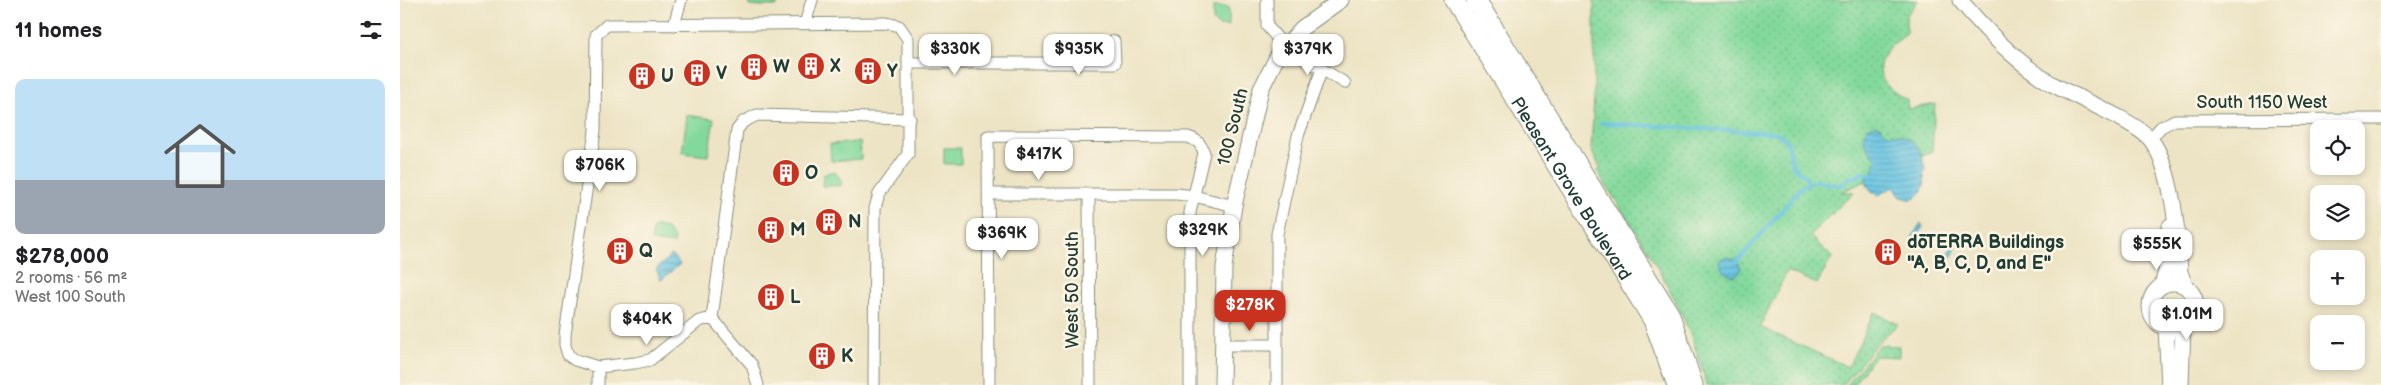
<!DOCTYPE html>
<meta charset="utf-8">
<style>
body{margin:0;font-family:"Balsamiq Sans",sans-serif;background:#f2f2f2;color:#202124;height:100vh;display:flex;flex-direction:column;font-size:19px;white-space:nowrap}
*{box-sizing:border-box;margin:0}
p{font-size:16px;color:#757577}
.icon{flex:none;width:28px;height:28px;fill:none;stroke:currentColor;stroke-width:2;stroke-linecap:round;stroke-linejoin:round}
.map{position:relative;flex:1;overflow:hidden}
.side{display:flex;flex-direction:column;background:#fff;width:400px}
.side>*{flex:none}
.fabs{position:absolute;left:1910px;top:120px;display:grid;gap:10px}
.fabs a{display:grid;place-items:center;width:55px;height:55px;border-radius:10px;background:#fff;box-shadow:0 2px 8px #0003;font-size:25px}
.price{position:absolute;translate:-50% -42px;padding:0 11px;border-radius:10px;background:#fff;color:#222;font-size:16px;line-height:32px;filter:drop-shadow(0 1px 2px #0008)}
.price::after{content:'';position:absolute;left:50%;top:30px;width:15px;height:11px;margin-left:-8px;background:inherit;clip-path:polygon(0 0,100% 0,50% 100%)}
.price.selected{background:#c8321e;color:#fff}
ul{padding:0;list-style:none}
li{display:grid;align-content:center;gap:10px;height:265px;padding:0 15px}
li+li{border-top:1px solid #e0e0e0}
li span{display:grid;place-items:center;height:155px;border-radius:10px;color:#555}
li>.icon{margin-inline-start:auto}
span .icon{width:90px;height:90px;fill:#fffc;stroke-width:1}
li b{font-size:21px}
h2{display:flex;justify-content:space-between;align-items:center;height:60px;padding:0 15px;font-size:21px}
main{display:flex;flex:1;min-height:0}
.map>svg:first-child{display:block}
.grass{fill:url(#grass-dots);stroke:#518b68}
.park{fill:#83d99c;stroke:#518b68}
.water{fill:url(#water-rules);stroke:#42808c}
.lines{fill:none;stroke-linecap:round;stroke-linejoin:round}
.stream{stroke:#65c3e3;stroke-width:4}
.minor-casing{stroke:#86907c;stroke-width:13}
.tertiary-casing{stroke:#86907c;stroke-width:17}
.primary-casing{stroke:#86907c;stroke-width:21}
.minor{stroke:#fff;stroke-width:11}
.tertiary{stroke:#fff;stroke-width:15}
.primary{stroke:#fff;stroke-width:19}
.labels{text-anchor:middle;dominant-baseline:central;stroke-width:5;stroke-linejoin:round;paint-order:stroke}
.poi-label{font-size:18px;font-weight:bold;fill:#1f3d34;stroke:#fcf5e5;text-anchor:start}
.street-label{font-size:18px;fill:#1f3d34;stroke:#fcf5e5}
</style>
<main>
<section class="side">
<h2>11 homes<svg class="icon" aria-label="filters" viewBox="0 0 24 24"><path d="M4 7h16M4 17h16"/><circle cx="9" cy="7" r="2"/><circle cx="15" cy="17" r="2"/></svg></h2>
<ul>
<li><span style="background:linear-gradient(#bfe0f5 65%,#9aa5b1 0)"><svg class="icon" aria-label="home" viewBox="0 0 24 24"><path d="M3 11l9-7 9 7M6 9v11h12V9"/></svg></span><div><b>$278,000</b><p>2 rooms · 56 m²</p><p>West 100 South</p></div></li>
</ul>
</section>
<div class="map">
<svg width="1981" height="385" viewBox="0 0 1981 385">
<defs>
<pattern id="grass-dots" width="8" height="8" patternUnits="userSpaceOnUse" patternTransform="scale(1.25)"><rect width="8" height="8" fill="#83d99c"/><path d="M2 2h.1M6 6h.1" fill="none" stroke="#71bb87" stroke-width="1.8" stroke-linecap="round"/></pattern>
<pattern id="water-rules" width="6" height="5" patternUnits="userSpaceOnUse" patternTransform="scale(1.25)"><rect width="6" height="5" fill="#65c3e3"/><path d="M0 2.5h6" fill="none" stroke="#53a0b9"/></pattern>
</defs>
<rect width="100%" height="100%" fill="#fcf5e5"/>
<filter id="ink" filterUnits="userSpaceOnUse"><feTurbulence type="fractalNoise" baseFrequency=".02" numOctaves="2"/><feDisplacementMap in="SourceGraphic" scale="10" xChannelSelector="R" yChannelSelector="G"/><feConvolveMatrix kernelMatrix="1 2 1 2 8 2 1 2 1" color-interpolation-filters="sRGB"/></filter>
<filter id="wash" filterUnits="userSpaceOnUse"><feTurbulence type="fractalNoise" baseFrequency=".0096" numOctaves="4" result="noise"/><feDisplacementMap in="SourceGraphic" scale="20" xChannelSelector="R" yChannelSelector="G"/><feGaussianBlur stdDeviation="1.12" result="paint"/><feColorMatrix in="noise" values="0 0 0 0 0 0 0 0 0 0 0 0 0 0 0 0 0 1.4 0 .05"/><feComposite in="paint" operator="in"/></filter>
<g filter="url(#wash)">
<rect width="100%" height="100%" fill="#ede4c5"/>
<!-- grass -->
<path class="grass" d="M1194,0H1518L1506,16V35C1471,57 1471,81 1507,100L1508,109L1535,104L1532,152L1441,192H1454L1410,236L1432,257L1417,284L1387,271L1360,327L1448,367L1474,312L1498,324L1476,344L1443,385H1306C1289,306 1239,238 1197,171L1201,169L1191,150L1194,97Z
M1479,345L1499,346V357L1475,356L1453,385H1447Z"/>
<!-- park -->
<path class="park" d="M350,0H377V6H350Z
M813,7H829V26H818L813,21Z
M287,115L314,119L308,156L282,153Z
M460,142L461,159L431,161L430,144Z
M544,148H561V164H544Z
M429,172H435L441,180V186H422L423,175Z
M257,226L266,228L274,238V244L251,241L253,228Z"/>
<!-- water -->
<path class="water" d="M1475,125L1480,126L1487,134C1513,134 1522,146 1525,171L1523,173C1527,184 1523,194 1512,200L1501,197L1493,187L1479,195C1470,191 1466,187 1466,177L1474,170L1477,159C1467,148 1460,142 1468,128Z
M1521,223L1523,227L1517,235V246L1513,244V235Z
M1552,239H1555C1557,248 1554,256 1547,262L1546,258L1551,247Z
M272,255L280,264L261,280L256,269Z
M1327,257L1337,260L1341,269L1339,273L1334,276C1326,274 1322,272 1319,262L1322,258Z"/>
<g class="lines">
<!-- stream -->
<path class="stream" d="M1201,123L1377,133C1392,141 1389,152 1393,167L1405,176L1408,183
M1336,263L1402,187L1417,180L1429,184L1442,185L1450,177H1457L1463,172L1472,176"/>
</g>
</g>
<g filter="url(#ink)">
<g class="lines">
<!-- minor casing -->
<g class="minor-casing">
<path id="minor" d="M867,0V26L885,47L945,83
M405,24L412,0
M274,25L281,0
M509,63H715L714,41
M1750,139L1761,127L1775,120L1981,119
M589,194H777L794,196L834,206
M689,194L690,385
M312,318L299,321L250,360L235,363L198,367L175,360L168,355L165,345V335L195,131L196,35L207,25L487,23L499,26L508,39V154L479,194L475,208L474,385
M823,345H877
M198,367V385
M358,385L352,365L312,318L337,130L343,122L357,115L510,119
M589,385L588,136L788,137C797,140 801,143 804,153L790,212V385
M877,385V234L898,136L922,69"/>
</g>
<!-- tertiary casing -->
<g class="tertiary-casing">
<path id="tertiary" d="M1560,0C1586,31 1617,63 1652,84C1674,96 1738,123 1751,140C1773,169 1778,236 1780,272L1785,286
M1750 306a23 23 0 1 1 46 0a23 23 0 1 1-46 0Z
M1762,285L1766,271L1770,226
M1766,328L1769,385
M822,385L824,267L834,206L861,89L879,53L885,47L902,28L941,0
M1781,385L1783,327"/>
</g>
<!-- primary casing -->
<g class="primary-casing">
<g id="primary">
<path id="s1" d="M1054,0L1253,320L1277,385"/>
<path d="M1076,0L1270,315L1293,385"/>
</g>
</g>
<!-- minor -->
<use href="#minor" class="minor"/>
<!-- tertiary -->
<use href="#tertiary" class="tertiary"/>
<!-- primary -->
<use href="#primary" class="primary"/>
</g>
</g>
<!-- icons -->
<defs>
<g id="building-disc" transform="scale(1.4375)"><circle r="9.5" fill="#c8321e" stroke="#fcf5e5"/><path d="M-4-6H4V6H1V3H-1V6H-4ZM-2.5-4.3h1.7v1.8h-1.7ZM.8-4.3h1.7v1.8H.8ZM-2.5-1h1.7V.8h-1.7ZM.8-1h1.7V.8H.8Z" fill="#fff"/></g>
</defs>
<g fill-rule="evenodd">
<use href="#building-disc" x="411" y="66"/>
<use href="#building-disc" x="354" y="67"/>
<use href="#building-disc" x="468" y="71"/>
<use href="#building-disc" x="297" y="73"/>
<use href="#building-disc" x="242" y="76"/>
<use href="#building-disc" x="386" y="173"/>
<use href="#building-disc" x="429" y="222"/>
<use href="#building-disc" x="371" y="230"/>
<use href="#building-disc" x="220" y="251"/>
<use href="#building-disc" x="1488" y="252"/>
<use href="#building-disc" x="371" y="297"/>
<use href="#building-disc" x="422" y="356"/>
</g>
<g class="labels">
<!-- poi labels -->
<g class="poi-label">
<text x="430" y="66">X</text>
<text x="373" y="67">W</text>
<text x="487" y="71">Y</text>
<text x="316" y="73">V</text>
<text x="261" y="76">U</text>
<text x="405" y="173">O</text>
<text x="448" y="222">N</text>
<text x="390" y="230">M</text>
<text x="1507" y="242">dōTERRA Buildings<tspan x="1507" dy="21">"A, B, C, D, and E"</tspan></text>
<text x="239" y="251">Q</text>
<text x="390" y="297">L</text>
<text x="441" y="356">K</text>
</g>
<!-- street labels -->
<g class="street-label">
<text x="1862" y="102">South 1150 West</text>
<text transform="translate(833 127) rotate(-76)">100 South</text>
<text stroke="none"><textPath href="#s1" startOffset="222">Pleasant Grove Boulevard</textPath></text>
<text transform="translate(672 290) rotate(-90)">West 50 South</text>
</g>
</g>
</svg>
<div class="fabs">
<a><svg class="icon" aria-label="locate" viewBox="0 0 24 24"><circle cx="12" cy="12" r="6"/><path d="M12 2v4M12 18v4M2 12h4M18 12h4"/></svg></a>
<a><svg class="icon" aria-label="layers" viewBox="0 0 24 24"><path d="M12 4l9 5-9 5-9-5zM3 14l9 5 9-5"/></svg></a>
<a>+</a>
<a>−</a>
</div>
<b class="price" style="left:555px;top:76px">$330K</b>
<b class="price" style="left:679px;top:76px">$935K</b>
<b class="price" style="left:908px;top:76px">$379K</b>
<b class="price" style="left:639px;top:181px">$417K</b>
<b class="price" style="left:200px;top:192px">$706K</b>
<b class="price" style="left:803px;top:257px">$329K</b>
<b class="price" style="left:602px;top:260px">$369K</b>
<b class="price" style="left:1757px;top:271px">$555K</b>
<b class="price selected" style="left:850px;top:332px">$278K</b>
<b class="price" style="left:1787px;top:341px">$1.01M</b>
<b class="price" style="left:247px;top:346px">$404K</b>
</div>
</main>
